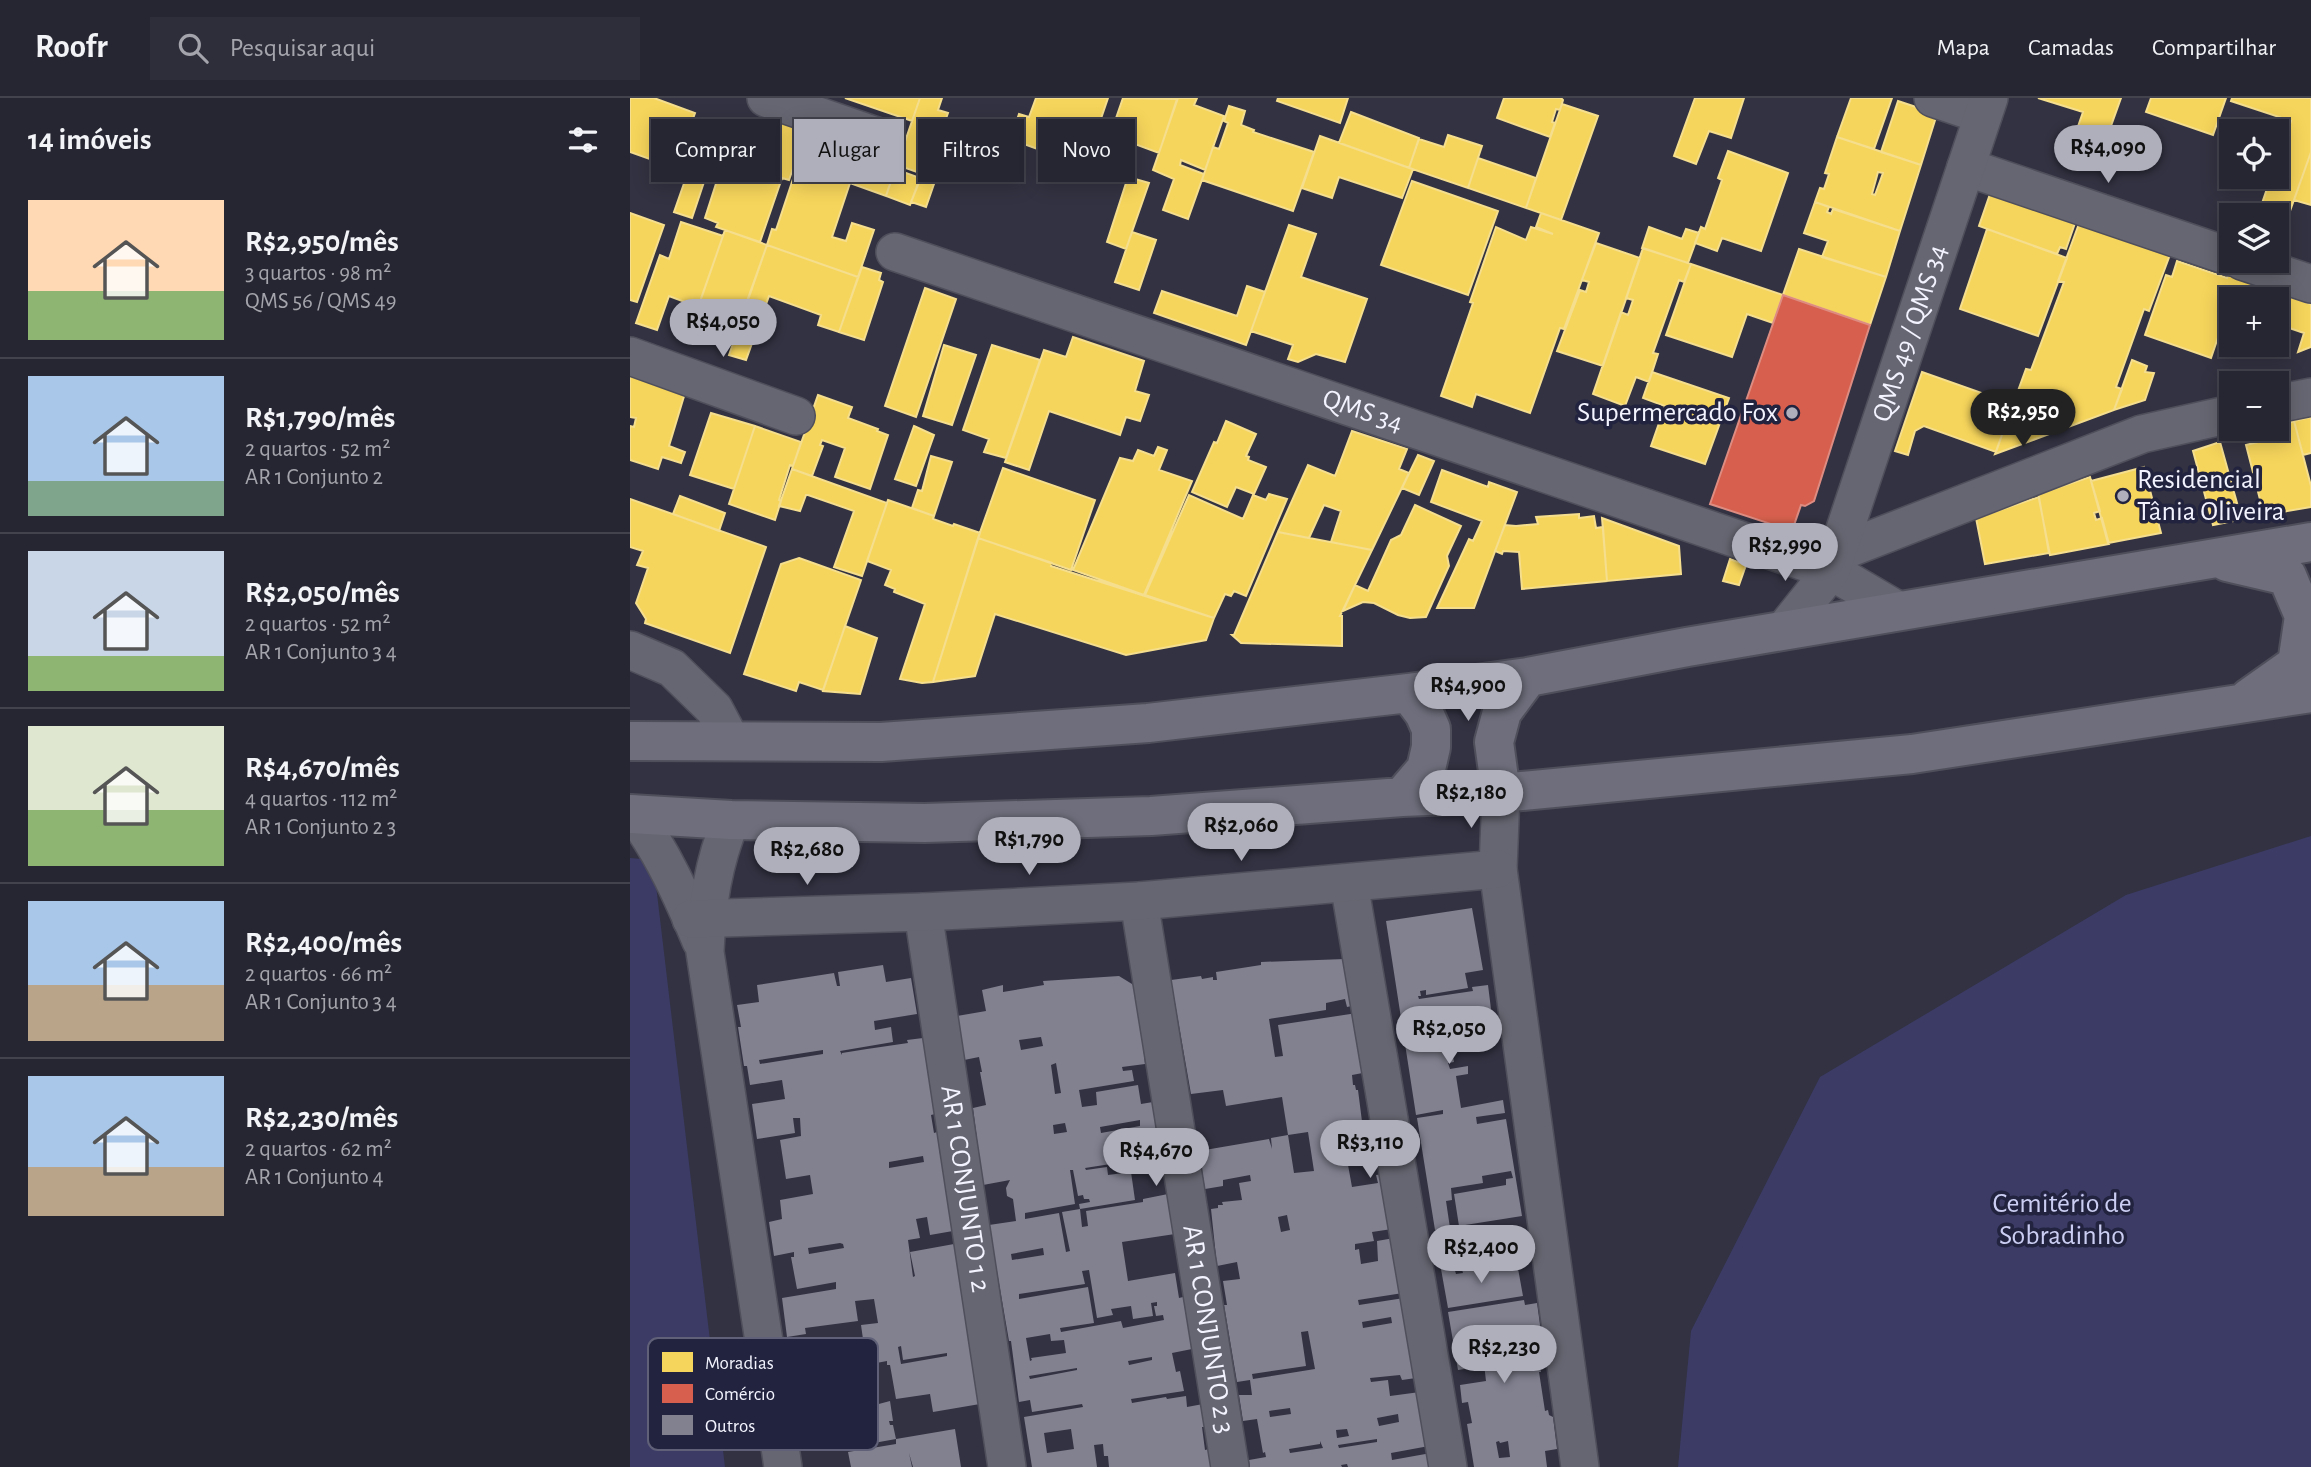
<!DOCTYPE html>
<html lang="pt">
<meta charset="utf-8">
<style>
body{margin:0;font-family:"Alegreya Sans",sans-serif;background:#2e2e3a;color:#f1f3f6;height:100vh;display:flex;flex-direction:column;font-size:26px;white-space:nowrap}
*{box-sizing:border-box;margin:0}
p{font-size:23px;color:#a4a5ac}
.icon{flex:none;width:38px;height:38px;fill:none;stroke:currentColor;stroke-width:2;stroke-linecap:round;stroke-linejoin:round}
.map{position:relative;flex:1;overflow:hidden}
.details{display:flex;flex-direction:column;background:#262632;width:630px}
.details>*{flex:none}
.top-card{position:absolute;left:21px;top:21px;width:665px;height:63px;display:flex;gap:14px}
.controls{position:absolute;left:1589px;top:21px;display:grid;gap:14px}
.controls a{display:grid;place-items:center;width:70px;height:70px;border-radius:0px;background:#262632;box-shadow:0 4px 18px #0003,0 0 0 2px #42434d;font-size:35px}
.price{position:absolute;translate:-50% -60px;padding:0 16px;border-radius:24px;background:#afafbc;color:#111;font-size:23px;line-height:46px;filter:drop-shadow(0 2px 4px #0008)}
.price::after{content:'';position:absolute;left:50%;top:42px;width:21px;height:16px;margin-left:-10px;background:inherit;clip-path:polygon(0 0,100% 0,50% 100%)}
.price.active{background:#222;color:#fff}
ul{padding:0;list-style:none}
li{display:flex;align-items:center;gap:21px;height:175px;padding:0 28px}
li+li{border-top:2px solid #42434d}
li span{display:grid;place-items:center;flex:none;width:196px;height:140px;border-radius:0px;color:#555}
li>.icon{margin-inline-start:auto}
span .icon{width:84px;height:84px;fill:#fffc;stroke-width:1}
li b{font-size:30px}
h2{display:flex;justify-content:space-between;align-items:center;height:84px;padding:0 28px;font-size:30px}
.pill{padding:0 24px;border-radius:0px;background:#262632;box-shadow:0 4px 18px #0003,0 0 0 2px #42434d;font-size:24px;line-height:63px}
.pill.active{background:#afafbc;color:#111}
header{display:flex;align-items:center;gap:42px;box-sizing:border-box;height:98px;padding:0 35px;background:#262632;border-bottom:2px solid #42434d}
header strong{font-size:33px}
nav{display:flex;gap:38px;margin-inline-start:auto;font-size:24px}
.search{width:490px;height:63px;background:#2e2e3a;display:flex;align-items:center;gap:18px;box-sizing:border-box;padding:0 24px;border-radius:0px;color:#a4a5ac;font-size:26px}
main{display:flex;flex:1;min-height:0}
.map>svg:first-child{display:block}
.green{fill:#3b3b66}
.homes{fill:#f6d55c;stroke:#f5de8d;stroke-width:2;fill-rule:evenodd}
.shops{fill:#d6604d;stroke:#de8c82;stroke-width:2}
.building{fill:#818190;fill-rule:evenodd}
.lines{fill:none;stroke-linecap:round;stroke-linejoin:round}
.minor-casing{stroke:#4f4f5c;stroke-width:40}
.major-casing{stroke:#4f4f5c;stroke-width:42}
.minor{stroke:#666672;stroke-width:37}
.major{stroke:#6e6e7c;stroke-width:38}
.poi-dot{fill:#afafbc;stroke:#22233e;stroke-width:2.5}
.labels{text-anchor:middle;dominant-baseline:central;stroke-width:7;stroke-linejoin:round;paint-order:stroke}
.street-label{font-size:28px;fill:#f2f3fe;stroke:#22233e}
.poi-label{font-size:28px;fill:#f2f3fe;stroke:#22233e;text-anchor:end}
.park-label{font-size:28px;fill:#cbcef2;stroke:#22233e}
.key{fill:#22233e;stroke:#606178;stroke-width:2}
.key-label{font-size:19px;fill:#f2f3fe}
</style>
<header>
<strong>Roofr</strong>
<div class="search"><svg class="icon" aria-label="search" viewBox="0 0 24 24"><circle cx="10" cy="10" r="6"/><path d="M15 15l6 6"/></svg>Pesquisar aqui</div>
<nav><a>Mapa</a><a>Camadas</a><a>Compartilhar</a></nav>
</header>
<main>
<section class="details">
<h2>14 imóveis<svg class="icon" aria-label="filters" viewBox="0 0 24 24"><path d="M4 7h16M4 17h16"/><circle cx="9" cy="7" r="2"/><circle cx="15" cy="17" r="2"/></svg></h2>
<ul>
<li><span style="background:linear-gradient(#ffd9b3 65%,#8fb573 0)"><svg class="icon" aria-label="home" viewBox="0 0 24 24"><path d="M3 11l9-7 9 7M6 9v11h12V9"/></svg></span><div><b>R$2,950/mês</b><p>3 quartos · 98 m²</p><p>QMS 56 / QMS 49</p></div></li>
<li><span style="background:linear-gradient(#a9c7e8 75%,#7fa58c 0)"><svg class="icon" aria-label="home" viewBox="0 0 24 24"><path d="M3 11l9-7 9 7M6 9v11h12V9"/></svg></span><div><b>R$1,790/mês</b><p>2 quartos · 52 m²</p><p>AR 1 Conjunto 2</p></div></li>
<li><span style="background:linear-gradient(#c9d6e8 75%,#8fb573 0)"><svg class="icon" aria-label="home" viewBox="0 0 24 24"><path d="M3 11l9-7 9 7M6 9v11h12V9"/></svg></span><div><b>R$2,050/mês</b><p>2 quartos · 52 m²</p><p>AR 1 Conjunto 3 4</p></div></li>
<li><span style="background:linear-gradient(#dfe7d0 60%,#8fb573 0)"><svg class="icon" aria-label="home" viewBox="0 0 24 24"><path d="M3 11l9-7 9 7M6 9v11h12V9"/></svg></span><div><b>R$4,670/mês</b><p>4 quartos · 112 m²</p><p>AR 1 Conjunto 2 3</p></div></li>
<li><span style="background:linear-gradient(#a9c7e8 60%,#b9a48a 0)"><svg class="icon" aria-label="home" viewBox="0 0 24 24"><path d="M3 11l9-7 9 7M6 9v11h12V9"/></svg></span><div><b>R$2,400/mês</b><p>2 quartos · 66 m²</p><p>AR 1 Conjunto 3 4</p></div></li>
<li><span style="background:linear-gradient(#a9c7e8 65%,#b9a48a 0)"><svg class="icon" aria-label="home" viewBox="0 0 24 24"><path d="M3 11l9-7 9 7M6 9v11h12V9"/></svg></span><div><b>R$2,230/mês</b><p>2 quartos · 62 m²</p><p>AR 1 Conjunto 4</p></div></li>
</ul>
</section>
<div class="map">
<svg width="1681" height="1369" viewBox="0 0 1681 1369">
<rect width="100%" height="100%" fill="#323242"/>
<!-- green -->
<path class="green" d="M1681,738V1369H1048L1061,1233L1190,979L1496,797Z
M0,760L23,762L95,1369H0Z"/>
<!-- homes -->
<path class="homes" d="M0,0H24L65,15L45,70L0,54Z
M215,0H290L282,23Z
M290,0H312L308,12L318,15L301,64L306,66L301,79L267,67Z
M406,0H478L462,47L431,36L424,57L380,41L389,16L399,19Z
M493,0L547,1L529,55L505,46L495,77L473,70L485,34L505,41L506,37L483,29Z
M548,0H567L564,7L594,18L575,72L551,62L550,67L574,76L558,121L533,112L544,81L523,72Z
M648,0H718L710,25L647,3Z
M874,0H931L933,2L930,12L926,11L922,24L925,25L920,39L867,20Z
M1065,0H1114L1101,40L1079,33L1066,66L1044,58Z
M1221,0H1262L1244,51L1207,39Z
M1408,0H1491L1472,53L1443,43L1453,14Z
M1521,0H1596L1583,37L1516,14Z
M1602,0H1681V54L1650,141L1647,140V117H1628L1641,79H1647V63L1661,23L1601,3Z
M1268,3L1307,16L1291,67L1251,54Z
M932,6L968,18L931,122L896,110Z
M599,8L615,13L611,27L624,32L623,34L684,54L663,113L572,82L583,49L589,51L598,25L594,23Z
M721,14L789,40L779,70L709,45Z
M147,23L176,33L159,82L152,80L130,144L86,129L88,125L75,120L102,36L138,49Z
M72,34L89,39L62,120L44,114Z
M818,37L852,48L838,90L779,70L789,41L814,49Z
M690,38L783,71L772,100L709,79L702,100L672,90Z
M1207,39L1291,67L1270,133L1185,104L1190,90L1194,91L1199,76L1195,75ZM1248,74L1253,75L1245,97L1242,96Z
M226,51L267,66L256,98L220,85L202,139L216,143L222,125L244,132L228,179L137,147L142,131L146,132L170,60L218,76Z
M1098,53L1158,75L1131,153L1092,140L1087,153L1065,145L1071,129L1075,131L1092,82L1088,80Z
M1681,54V107L1664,102Z
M848,60L906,80L896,110L838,90Z
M265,71L290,80L280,107L256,98Z
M498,79L519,85L496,151L477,144Z
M290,82L304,86L296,109L281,104Z
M782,83L868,113L838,197L751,167Z
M1360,96L1445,125L1436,151L1430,149L1427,156L1349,128Z
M1185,104L1199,109L1197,114L1201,116L1203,111L1270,133L1256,179L1192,159L1198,143L1174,135Z
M0,115L34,127L7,204L0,202Z
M911,115L969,135L934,231L930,230L900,315L846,296L842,309L811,298L843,205L840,204L866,129L896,142L901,129L923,136L906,129Z
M1450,123L1541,154L1519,213L1514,211L1486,289L1492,291L1484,312L1365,356L1396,271L1401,272L1434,184L1428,183Z
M51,124L93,138L68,209L39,198L27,232L6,225L30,157L39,161Z
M659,127L686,136L671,179L737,201L715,264L686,256L668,264L658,261L663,247L621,233Z
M1019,129L1052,141L1056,131L1069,135L1058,165L1012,150Z
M1357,131L1437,160L1408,238L1330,211Z
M95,132L137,147L111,220L70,204Z
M502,134L526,142L509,192L485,184Z
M966,145L1010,160L973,268L927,253L950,192L956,194L959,184L952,182Z
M137,147L228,179L209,234L188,227L191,217L139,198L116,262L99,257Z
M1013,150L1061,166L1054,184L1049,182L1023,255L1028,256L1019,284L1006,279L995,308L963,296L991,214L998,217L1003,202L996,200Z
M1169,151L1256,179L1240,227L1153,197Z
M1547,163L1597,180L1598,177L1681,206V249L1668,254L1674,235L1647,226V201H1601V211L1598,210L1581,260L1515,237L1536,177L1542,179Z
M1061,166L1153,197L1143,225L1117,216L1102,259L1036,237Z
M232,169L251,175L249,182L253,184L234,242L209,234Z
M617,188L635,194L616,247L524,215L532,193L607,218Z
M295,190L326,201L286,319L255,308Z
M443,239L514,263L505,293L519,297L510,323L496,319L490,337L419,313L399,372L375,364L414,252L436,259Z
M314,247L346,257L322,327L293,318Z
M362,247L410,262L376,360L354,354L359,341L333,332Z
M1502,262L1517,268L1515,274L1524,275L1515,302L1484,312Z
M1022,274L1099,300L1075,366L1021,348L1035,308L1013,300Z
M1292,274L1383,306L1366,354L1294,328L1285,333L1278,357L1265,353Z
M0,277L55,295L39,348L55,354L51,365L32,359L28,371L0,362V328L4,329L6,320L0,319Z
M188,297L222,309L218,320L248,331L247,333L258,337L240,391L205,379L215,350L192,342L190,347L193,348L182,378L162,371Z
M81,315L125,328L104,391L60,377Z
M1681,319V355L1673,357L1664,323Z
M596,323L626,336L616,358L619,359L618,362L636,369L624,396L606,389L597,409L562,394L584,344L587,345Z
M1664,323L1681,388V409L1634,417L1616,347L1636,342L1633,332L1647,331V329Z
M125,328L171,344L163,368L160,367L149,402L151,403L145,422L99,406Z
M284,328L304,337L286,388L265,381Z
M722,333L777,351L769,371L779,375L742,452L701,444L711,413L694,407L679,440L648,434L678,367L705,378Z
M1590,344L1607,405L1598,407L1601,415L1607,413L1609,422L1583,427L1563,353Z
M528,349L537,352L529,372L562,383L514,497L443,472L490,360L503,363L508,352L524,358Z
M788,357L804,363L789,397L772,390Z
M301,358L322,364L304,418L282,410L288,392L292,393Z
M1514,369L1531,435L1478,445L1461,383Z
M373,370L465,402L441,472L348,440Z
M162,371L257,405L232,478L204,469L224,413L178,397H176L170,413L149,408Z
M812,372L858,389L859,384L887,394L844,510H807L839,441L843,443L852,423L801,404Z
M1460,379L1470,413L1464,415L1466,422L1472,420L1479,446L1420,457L1408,396Z
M639,396L657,401L616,498L604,493L601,498L595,496L584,520L515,497L559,397L613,421L623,397L636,402Z
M50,398L95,415L89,433L43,416Z
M1409,399L1419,455L1355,466L1346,420Z
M0,401L136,449L100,555L15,525L16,521L6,505L18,470L7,467L13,453L0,449Z
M258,402L304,418L303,421L323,428L324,426L350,435L303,584L292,585L270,581L295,506L264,494L265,491L255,487L261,472L237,463Z
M785,407L831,428L817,458L819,468L796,519L780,520L768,517L744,505L733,504L713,513L725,487L738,493L761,442L771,437Z
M949,416V420L964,418L966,430L973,429L977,483L892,491L889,454L873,453L872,456L865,453L875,427L886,428L908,426L906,419Z
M972,420L1049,448L1051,476L977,483Z
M648,434L742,452L710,518H712V548L611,545L602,537H604Z
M348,440L422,465L421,468L584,520L576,542L496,557L365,516L345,578L303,584Z
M169,460L231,482L193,592L169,584L166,593L114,576L151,466Z
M1100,461L1116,467L1109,487L1093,483Z
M215,528L247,540L230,596L193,593Z"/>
<!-- shops -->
<path class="shops" d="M1153,197L1240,227L1184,403L1175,408L1171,407L1162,433L1080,406Z"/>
<!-- building -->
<path class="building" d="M842,810L853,872L835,875L838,890L796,897V892L790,893L791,898H788L789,901L843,893L842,889L858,887L861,911L847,913L850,928L818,932L824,964L818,965L820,971L838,968V976L826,978L831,1010L873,1002L875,1015L846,1019L847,1026L876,1021L892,1118L829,1128L824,1096L876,1087V1081L883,1080L881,1073L852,1078L853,1085L821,1090L822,1102L816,1103L820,1130L805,1132L787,1020L813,1016V1012L786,1017L756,823Z
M715,861L726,907L717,909L715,901L696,905V912L639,921L645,959L653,958L648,927L727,915L738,974L722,977L723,987H725L726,992H728L735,1047L751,1044L754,1061L718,1067L722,1089L748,1085L746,1077L754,1076L762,1131L742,1134L744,1143L725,1146V1152L729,1151L731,1166L748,1163L747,1143L764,1140L773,1195L728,1202L729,1207L774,1200L786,1280L772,1282L770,1277L740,1280L741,1284L758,1282L760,1298L790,1294L799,1348L761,1355L762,1362L801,1355L803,1369H718L717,1366L711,1367L712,1369H620L619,1362L636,1359L635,1354L633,1355L627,1321L613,1323L609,1297H622L620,1282L607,1284L594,1207H597L593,1183L610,1181L607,1164L587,1168L581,1111L588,1110V1107H593L592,1104L612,1102L609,1085L621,1083L620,1077L593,1082V1088L575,1091L569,1053L639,1041L642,1051L641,1040L658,1037L664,1075L684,1073L678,1034L658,1037L652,999L596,1008L593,992L561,996L541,882L571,878L572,881L583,879V882H587L586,874L631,867V864ZM657,1117L660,1132L651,1134L648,1119ZM761,1219L762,1225L733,1230L732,1224ZM678,1233L685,1271L623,1281L622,1276L676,1268L671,1234ZM660,1310L661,1316L640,1319L639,1313ZM768,1316L769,1324L749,1328L747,1320ZM717,1331L719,1338L707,1340L706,1332ZM747,1341V1344L709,1350L708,1347ZM690,1343L693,1350L660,1355L659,1351L690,1346Z
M253,867L256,884L281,880L287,916L244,923L245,932L261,929L263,944L210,953L212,957V955L237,951L278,945L277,942L293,940L305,1016L301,1017L304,1035L307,1034L310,1056L313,1055L323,1133L300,1137L297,1119L286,1121L290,1140L278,1142L283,1179L285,1178L280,1154L324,1146L350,1306L303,1314L300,1296L266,1301L260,1267H257V1263L225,1269V1257L235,1255L231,1227L248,1225L244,1201L225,1203L228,1223L175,1230L176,1236L157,1239L152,1200L206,1191V1184L167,1191L161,1159H164V1154L144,1158L139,1124L152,1121L150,1102L183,1096L180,1077L156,1081L150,1042L171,1038L170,1020H163L165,1035L127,1041L122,1006L155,1001L152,982L120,987L117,968H114L108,929H111L107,907L129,904L127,887L204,875L207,888H210L208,874ZM193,952V956L130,966L129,962ZM293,1058L294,1064L259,1070V1064ZM210,1145L213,1146L214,1150L179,1156L178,1150ZM271,1248L273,1262L317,1255V1258L271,1266L268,1249Z
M489,878L502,886L507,892L515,966L492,969L493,973L502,972L504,983L449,992L452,1009L467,1007L466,994L508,987L511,1006L523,1004L532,1058L455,1070L456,1072L477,1069L478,1077L501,1074L505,1102L450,1111L452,1129L458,1128L456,1113L513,1104V1101L538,1096L545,1136L492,1144L498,1183L545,1175L549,1200L553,1199L562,1251L542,1255L546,1274L550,1273L554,1293L501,1301L502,1305L536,1299L537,1301L556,1298L557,1309L573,1306L576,1329H572L575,1352L579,1351L582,1369H479L478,1358H474L473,1346L464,1347L467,1369H402L394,1319L453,1309L452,1306L402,1314L400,1302L389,1304L381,1243H379L359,1127L386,1123L383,1101L377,1098L376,1090L380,1082L353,1087L343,1010L356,1007L350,974H352L349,959L334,962L327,918L356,913L352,892L373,887V894L414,887L413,883ZM411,939L413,948L391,952L389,942ZM426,965L431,995L425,996L421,967ZM510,1022V1028L471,1035L470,1029ZM435,1025L437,1034L424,1036L423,1027ZM440,1072H443L448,1098L453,1097L454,1101H459L460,1104L449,1106L450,1111L432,1114L440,1153L436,1154L429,1115L395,1121V1115L445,1106ZM413,1150L414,1157L382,1162L381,1156ZM459,1172L467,1220L483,1217L481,1211L501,1208L503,1221L523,1218L521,1205L527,1204V1208H524L526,1218L533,1217L534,1222L493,1230L491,1223L431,1234L430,1230L464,1225L458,1189L389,1201V1196L455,1186L452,1173ZM420,1236L421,1243L434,1242L436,1255L401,1260L402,1262L400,1263L396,1240ZM522,1259V1262L499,1267L498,1263ZM447,1270V1272L400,1281L399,1278ZM441,1331L444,1351L417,1355L414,1335Z
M887,1165L893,1198L818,1210L811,1171L824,1169L826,1176L833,1175L831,1168L845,1166L846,1171Z
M894,1202L895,1207L907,1205L911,1234L904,1235L911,1274H909L915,1313L918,1312L919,1317L923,1319L927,1351L915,1353L917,1369H844L837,1326L842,1325L838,1304L832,1305L830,1287L856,1283L854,1266L853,1268L828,1272L818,1214ZM869,1343L870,1345L878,1343L880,1359L869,1360L866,1344Z
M227,1268L228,1278L245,1276L246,1282L243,1283L245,1307L260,1303L263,1323H259L260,1327H263L266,1341L199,1353L196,1336L176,1339L173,1318L190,1316L185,1275Z
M325,1331L331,1369H283L279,1355L282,1369H221L218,1354L266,1346V1341Z"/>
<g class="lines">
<!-- minor casing -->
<g class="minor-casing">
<g id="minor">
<path d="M136,0L252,40"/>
<path d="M1303,0L1353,17"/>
<path d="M1336,69L1601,159"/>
<path id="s1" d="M265,154L1201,473L1269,513"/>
<path d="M1612,163L1681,186"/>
<path d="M0,258L166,318"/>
<path d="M1647,306L1681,299"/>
<path d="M1207,455L1512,336L1601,316"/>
<path id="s2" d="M1154,532L1201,473L1359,0"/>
<path d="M0,552L42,570L84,611L101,643"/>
<path d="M871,695L868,771L950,1369"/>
<path d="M4,716C33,755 52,798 71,843"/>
<path d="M101,722C83,765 77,807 75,854L153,1369"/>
<path d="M719,785L818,1369"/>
<path id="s3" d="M509,803L600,1369"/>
<path id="s4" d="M293,814L377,1369"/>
<path d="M61,821L293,814L509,803L868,771"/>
</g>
</g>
<!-- major casing -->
<g class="major-casing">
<path id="major" d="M1597,464L1657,478L1674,518L1667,566L1619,600
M0,643L251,644L518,625L779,595L898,579L1057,549L1681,444
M871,695L864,644L872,614L898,579
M772,699L796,671L801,649V631L794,615L779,595
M0,716L101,722L295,725L521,718L772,699L871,695L1282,656L1681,595"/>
</g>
<!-- minor -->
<use href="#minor" class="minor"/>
<!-- major -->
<use href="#major" class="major"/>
</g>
<!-- markers -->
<g class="poi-dot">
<circle cx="1162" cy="315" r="7"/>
<circle cx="1493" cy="398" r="7"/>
</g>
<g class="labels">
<!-- street labels -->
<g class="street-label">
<text stroke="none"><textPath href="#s2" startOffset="326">QMS 49 / QMS 34</textPath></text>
<text stroke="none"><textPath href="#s1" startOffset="494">QMS 34</textPath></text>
<text stroke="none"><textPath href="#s4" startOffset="280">AR 1 CONJUNTO 1 2</textPath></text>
<text stroke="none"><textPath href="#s3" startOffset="434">AR 1 CONJUNTO 2 3</textPath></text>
</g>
<!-- poi labels -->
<g class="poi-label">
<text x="1148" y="315">Supermercado Fox</text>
<text x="1507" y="382" text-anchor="start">Residencial<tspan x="1507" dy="32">Tânia Oliveira</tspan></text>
</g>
<!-- park labels -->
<g class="park-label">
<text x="1432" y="1106">Cemitério de<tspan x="1432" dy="32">Sobradinho</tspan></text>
</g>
</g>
<!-- legend -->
<rect x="18" y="1240" width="230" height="112" rx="10" class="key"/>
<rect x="32" y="1254" width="31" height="20" fill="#f6d55c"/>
<rect x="32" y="1286" width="31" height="19" fill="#d6604d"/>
<rect x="32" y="1317" width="31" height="20" fill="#818190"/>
<g class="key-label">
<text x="75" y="1271">Moradias</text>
<text x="75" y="1302">Comércio</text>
<text x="75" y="1334">Outros</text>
</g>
</svg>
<div class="controls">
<a><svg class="icon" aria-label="locate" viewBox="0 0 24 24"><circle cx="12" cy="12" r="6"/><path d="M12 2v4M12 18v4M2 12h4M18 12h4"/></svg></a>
<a><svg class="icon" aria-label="layers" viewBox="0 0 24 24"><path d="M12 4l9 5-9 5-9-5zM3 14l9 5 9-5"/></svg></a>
<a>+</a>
<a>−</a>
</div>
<b class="price" style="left:1478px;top:87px">R$4,090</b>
<b class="price" style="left:93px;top:261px">R$4,050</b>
<b class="price active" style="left:1393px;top:351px">R$2,950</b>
<b class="price" style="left:1155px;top:485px">R$2,990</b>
<b class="price" style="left:838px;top:625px">R$4,900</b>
<b class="price" style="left:841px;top:732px">R$2,180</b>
<b class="price" style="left:611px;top:765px">R$2,060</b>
<b class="price" style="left:399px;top:779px">R$1,790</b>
<b class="price" style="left:177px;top:789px">R$2,680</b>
<b class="price" style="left:819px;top:968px">R$2,050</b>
<b class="price" style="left:740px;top:1082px">R$3,110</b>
<b class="price" style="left:526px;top:1090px">R$4,670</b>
<b class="price" style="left:851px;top:1187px">R$2,400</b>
<b class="price" style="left:874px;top:1287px">R$2,230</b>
<div class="top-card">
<a class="pill">Comprar</a>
<a class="pill active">Alugar</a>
<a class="pill">Filtros</a>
<a class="pill">Novo</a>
</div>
</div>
</main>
